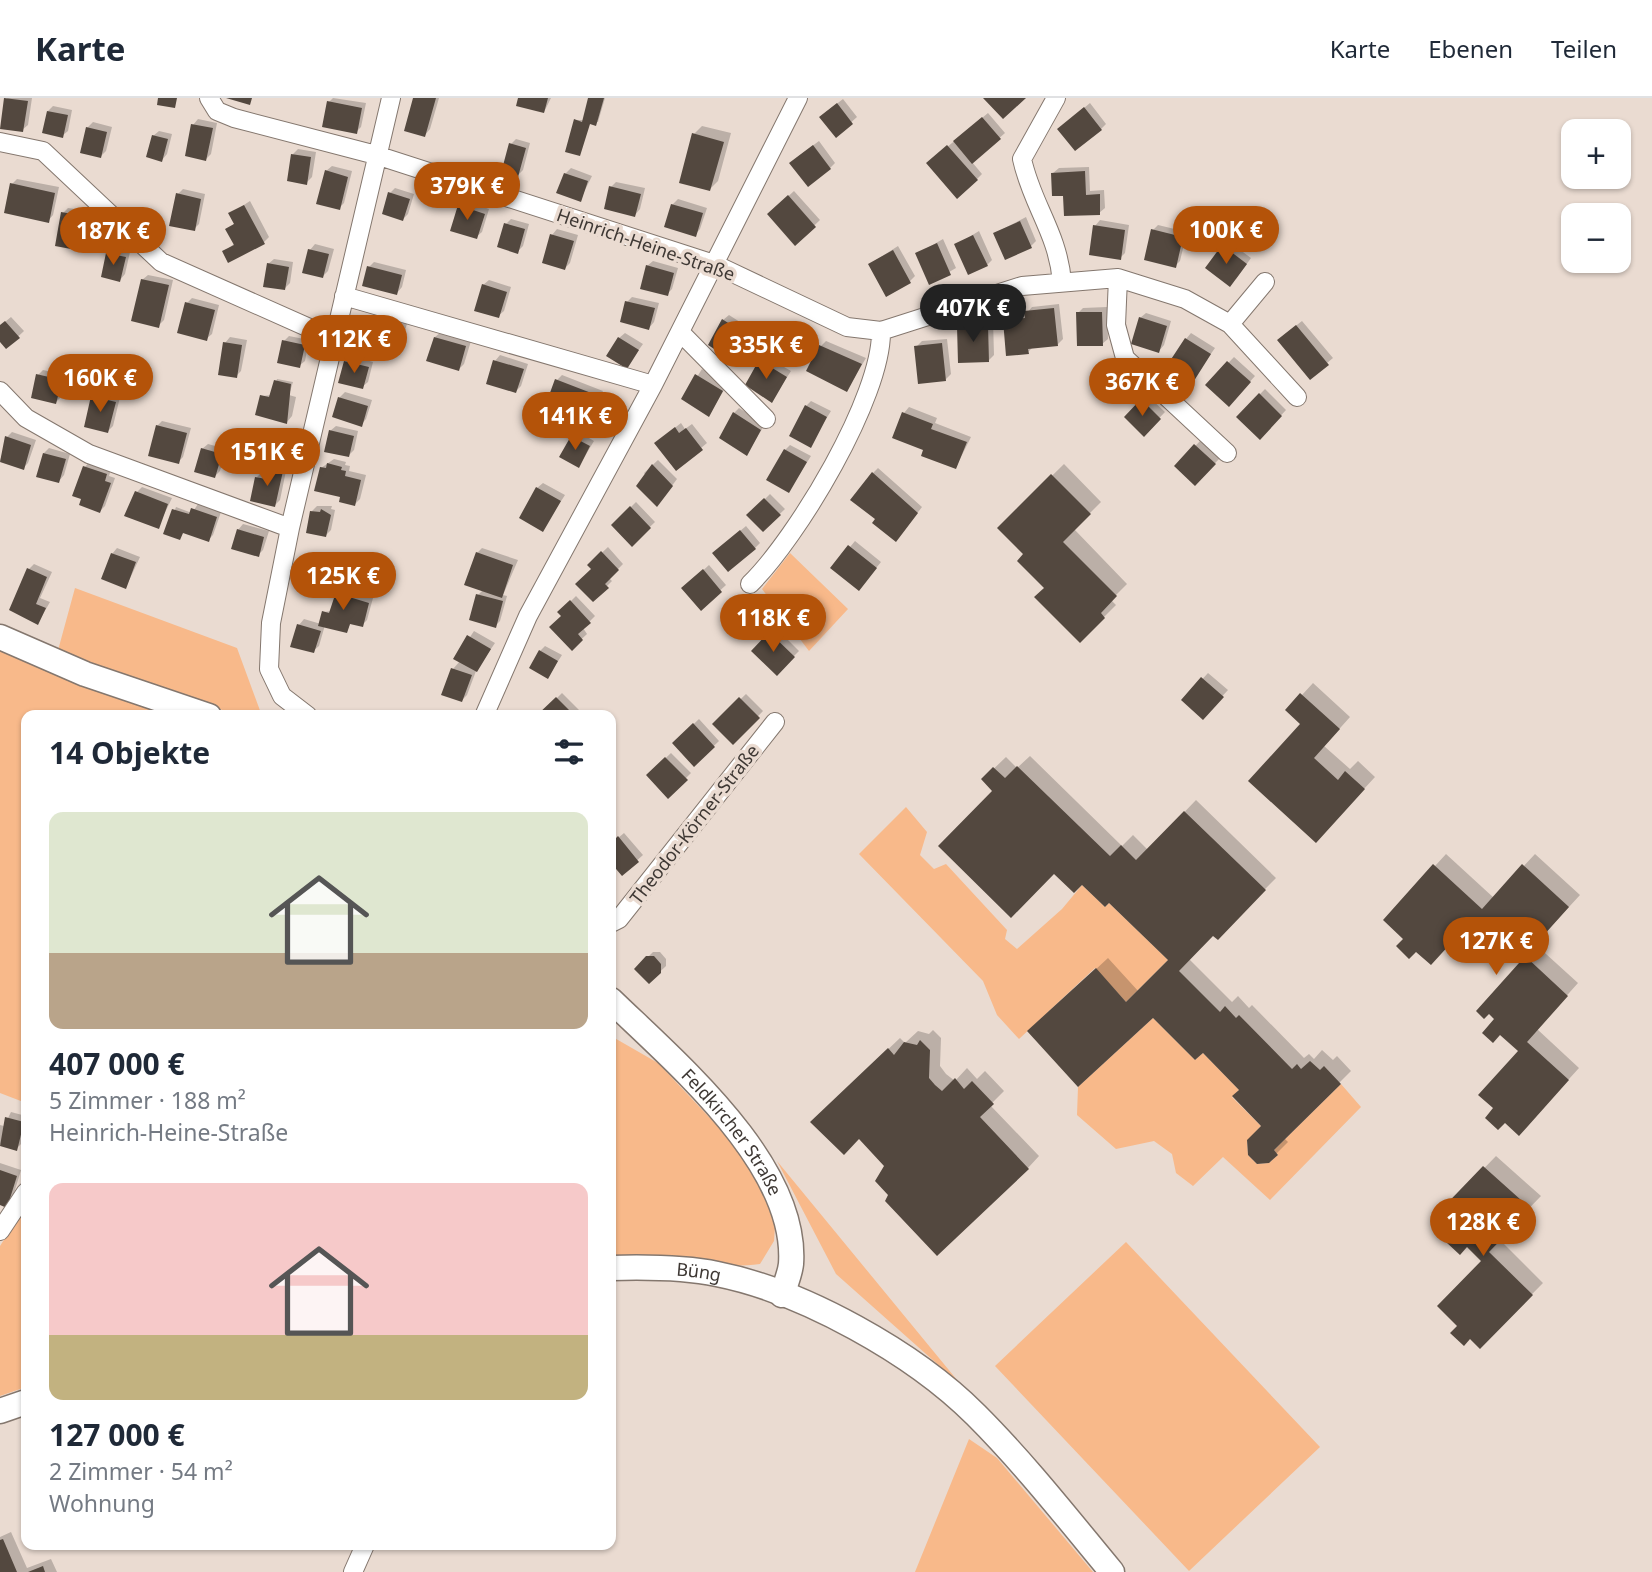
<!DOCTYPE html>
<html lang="de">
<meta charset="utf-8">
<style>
body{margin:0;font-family:"Noto Sans",sans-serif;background:#f6f6f7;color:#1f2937;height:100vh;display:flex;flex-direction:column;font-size:26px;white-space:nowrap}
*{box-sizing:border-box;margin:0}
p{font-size:23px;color:#747a83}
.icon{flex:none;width:38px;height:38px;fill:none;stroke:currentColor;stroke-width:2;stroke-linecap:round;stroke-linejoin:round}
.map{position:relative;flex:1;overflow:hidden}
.sheet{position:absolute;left:21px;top:612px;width:595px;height:840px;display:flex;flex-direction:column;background:#fff;border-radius:14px;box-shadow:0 2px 5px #0004}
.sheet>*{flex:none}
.buttons{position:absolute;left:1561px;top:21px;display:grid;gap:14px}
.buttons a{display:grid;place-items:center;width:70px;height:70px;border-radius:14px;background:#fff;box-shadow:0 2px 5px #0004;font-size:35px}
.price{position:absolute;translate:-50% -60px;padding:0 16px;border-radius:24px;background:#b45309;color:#fff;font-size:23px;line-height:46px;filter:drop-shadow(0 2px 4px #0008)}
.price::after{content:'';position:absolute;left:50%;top:42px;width:21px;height:16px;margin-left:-10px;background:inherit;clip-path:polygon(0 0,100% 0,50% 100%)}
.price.on{background:#222;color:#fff}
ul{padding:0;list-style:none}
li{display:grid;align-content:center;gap:14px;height:371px;padding:0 28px}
li span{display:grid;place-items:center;height:217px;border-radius:14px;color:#555}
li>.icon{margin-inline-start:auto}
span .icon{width:126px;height:126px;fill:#fffc;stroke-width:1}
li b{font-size:30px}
h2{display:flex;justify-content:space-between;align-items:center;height:84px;padding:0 28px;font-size:30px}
header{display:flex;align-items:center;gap:42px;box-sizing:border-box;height:98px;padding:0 35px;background:#fff;border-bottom:2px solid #e0e1e3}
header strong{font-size:33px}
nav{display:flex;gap:38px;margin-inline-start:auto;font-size:24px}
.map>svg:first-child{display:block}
.green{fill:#f8b98a}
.shadow{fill:#0003}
.building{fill:#53483f}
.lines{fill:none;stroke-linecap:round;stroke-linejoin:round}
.street-casing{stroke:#84776e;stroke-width:20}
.secondary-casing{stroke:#84776e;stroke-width:27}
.street{stroke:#fff;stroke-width:18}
.secondary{stroke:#fff;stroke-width:24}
.labels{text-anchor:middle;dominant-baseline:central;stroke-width:7;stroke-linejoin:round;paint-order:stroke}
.street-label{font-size:18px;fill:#3e3834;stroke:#eadbd1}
</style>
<header>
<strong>Karte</strong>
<nav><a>Karte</a><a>Ebenen</a><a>Teilen</a></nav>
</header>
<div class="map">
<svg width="1652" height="1474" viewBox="0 0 1652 1474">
<rect width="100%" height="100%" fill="#eadbd1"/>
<!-- green -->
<path class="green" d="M790,455L848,511L809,553L762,491Z
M75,490L237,550L262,618H240L57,556Z
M0,549L173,618H26V1005L0,995Z
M906,709L927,734L920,757L934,771L946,766L1007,832L1005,841L1017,851L1062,811L1082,787L1105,809L1109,805L1168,862L1126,904L1095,870L1019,941L997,917L983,883L859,756Z
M1153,920L1195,962L1203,955L1239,992L1232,999L1261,1028L1247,1043L1248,1057L1257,1066L1269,1065L1278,1057L1274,1052L1341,986L1361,1009L1270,1102L1223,1059L1193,1088L1176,1075L1172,1056L1154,1043L1116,1051L1077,1017L1078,989Z
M611,938L658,965L742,1054L776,1115L774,1143L760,1166C711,1173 660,1156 611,1158Z
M777,1063L962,1288L836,1176Z
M26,1107V1289L0,1298V1148Z
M1126,1144L1320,1349L1189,1473L995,1268Z
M969,1341L997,1360L1093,1474H915Z"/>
<!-- shadow -->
<path class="shadow" d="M7,0H32L28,27L22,32Z
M333,0L366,5L361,29L356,34L329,4Z
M415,0H439L430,31L425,37Z
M520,0H551L544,14Z
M590,0H605L598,24H590L580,56L575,22H584Z
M843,1L857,19L836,38L826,14Z
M1090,5L1106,26L1101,31L1065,26Z
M53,8L72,12L68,33L62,38L48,13Z
M988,15L1005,35L972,64L982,76L977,81L934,60Z
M198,21L217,25L211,56L206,61L193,27Z
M93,24L112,29L106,53L101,58L87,30Z
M702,28L731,35L718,83L710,91L694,36Z
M159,33L172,36L167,56L162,62L153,38Z
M516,41L530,45L523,72L518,77L511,46Z
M819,43L835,65L830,70L796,60Z
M298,51L316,54L312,79L306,85L293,56Z
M332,68L352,73L344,105L339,110L326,73Z
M1089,69L1090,93L1104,92L1105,110L1099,115L1065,96L1053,75L1059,70Z
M571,70L592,78L580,102L565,76Z
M17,81L59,89L53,117L48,123L12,86Z
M616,84L645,90L640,111L635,117L611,89Z
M395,90L414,96L408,116L403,121L390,95Z
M183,91L205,96L199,126L194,131L178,96Z
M794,93L820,122L795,146L769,116Z
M678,101L707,110L700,131L695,137L672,107Z
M250,103L269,139L264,144L224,154L235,145L228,131L235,125L230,116Z
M465,103L489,111L482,134L476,139L459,108Z
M68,110L82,112L76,144L70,149L63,115Z
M1026,119L1036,143L1031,148L995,135Z
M511,121L529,126L523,148L517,154L506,126Z
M1100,122L1129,127L1125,155L1120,160L1095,128Z
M1158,127L1187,134L1180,163L1175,168L1153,132Z
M557,131L578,137L570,165L565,170L552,137Z
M979,133L992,162L987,167L956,147Z
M943,141L956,170L930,185L917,156Z
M1228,143L1251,160L1236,181L1223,148Z
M315,146L334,151L328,173L323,178L310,152Z
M898,148L915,178L910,183L870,166Z
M113,150L130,154L125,176L120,182L108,156Z
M274,161L293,164L290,185L285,190L268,166Z
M653,163L678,170L672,191L667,196L647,168Z
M374,164L406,172L402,189L397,195L369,169Z
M148,177L173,182L164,222L158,228L142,182Z
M489,182L511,189L504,213L498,218L483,187Z
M632,199L659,205L654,224L649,230L627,204Z
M192,200L219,207L212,236L206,241L187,205Z
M1059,206L1063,241L1058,246L1033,249L1028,254L1004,223L1010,217L1026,216L1032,209Z
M1107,209L1108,241L1102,246L1078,215L1083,210Z
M1146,215L1171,223L1164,247L1159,253L1140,220Z
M375,216L407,226L400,247L395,252L370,221Z
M729,217L754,233L736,263L723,222Z
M11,219L24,233L7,249L0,242V228Z
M993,222L994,257L989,262L958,229L964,223Z
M1302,223L1333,260L1327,265L1284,237Z
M441,234L471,243L464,266L458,272L435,239Z
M625,235L643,246L627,268L619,240Z
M1191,235L1215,250L1192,283L1186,241Z
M289,238L309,242L305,263L299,268L284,243Z
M230,239L247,242L241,273L236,278L225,245Z
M947,241L951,276L945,282L916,249L922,243Z
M826,243L866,260L847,292L821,248Z
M500,257L528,266L521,288L516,293L488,285L495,263Z
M351,258L373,264L368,284L362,289L346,264Z
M765,258L791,273L772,303L760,263Z
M1234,259L1255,278L1229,307L1207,287Z
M702,271L727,287L709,317L683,301Z
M43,272L66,277L61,299L56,304L38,277Z
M562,277L603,293L590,318L557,282Z
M277,281L293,284L289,297L296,299L292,318L287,324L262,298L272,297Z
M1265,291L1286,312L1260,340L1238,319Z
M98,294L120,299L113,328L108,333L93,299Z
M345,294L372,302L366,321L361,327L334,318L340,299Z
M1147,297L1165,314L1144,336L1126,319Z
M811,303L831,313L810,347L806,308Z
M909,309L937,320L935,325L971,339L956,369L925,351L904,315Z
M739,310L765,326L747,356L734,315Z
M162,323L191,330L183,359L178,364L157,328Z
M681,325L685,331L692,326L707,345L676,371L662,340Z
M336,328L358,333L354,352L348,358L330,333Z
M275,331L299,342L289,359L269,337Z
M577,333L594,343L579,368L572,339Z
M12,334L36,342L28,365L23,370L0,363L7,339Z
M1201,342L1220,360L1195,386L1176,368Z
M208,346L226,351L220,373L215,378L202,351Z
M790,347L811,358L789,393L785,352Z
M49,350L70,356L64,377L59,383L44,355Z
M334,361L346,364L345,367L350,368L349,373L366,377L360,401L355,406L342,397L321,370Z
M658,362L677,381L662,401L644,375Z
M90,363L111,371L109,378L115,380L105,408L100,413L85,369Z
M275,366L287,368L280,402L275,407L257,379L262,374L269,375Z
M1064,366L1101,404L1074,431L1127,486L1111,502L1116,507L1080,543L1026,456L999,430Z
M878,370L922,409L901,436L877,421L873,375Z
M543,385L565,397L543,431L537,390Z
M142,389L172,400L158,429L137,394Z
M770,396L785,411L763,432L749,417Z
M636,404L655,424L632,446L613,427Z
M198,406L221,414L213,437L208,442L183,434L180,440L166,435L176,409L192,415Z
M317,408H332L331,411L335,412L331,432L326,437L312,413Z
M243,426L269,433L263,452L258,457L238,432Z
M746,428L760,445L755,450H720Z
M855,443L881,464L864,485L850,449Z
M608,449L623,466L609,480L612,483L593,502V471L589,467Z
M117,450L140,459L126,489L112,456Z
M482,450L518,462L503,497L507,498L500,523L495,528L478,497L483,492L477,455Z
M354,455L380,463L373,488L368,493H349L373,500L367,522L362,527L351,524L347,533L325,527L319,548L313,553L299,527L304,521L321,526L323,514L332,513L337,496L344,490L339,489L336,496L328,489H340L348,460Z
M34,466L52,474L40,500L50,504L38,525L29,471Z
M709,467L726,487L701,510L684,490Z
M576,498L595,518L583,530L587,536L572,550L560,514Z
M776,530L799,553L777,575L754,553Z
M474,533L495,545L476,573L467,597L462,602L444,596L453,571L460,563L456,560Z
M545,548L562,557L548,579L540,553Z
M1208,575L1228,592L1203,619L1183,602Z
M1313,585L1350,619L1324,648L1350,671L1358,663L1375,679L1327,731L1302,626V597Z
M562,595L580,613L575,618H539Z
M746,596L763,613L733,644L715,626Z
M699,621L719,643L694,667L674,645Z
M671,655L691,675L668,698L648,677Z
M1030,658L1122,748L1133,737L1148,752L1196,702L1276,780L1218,839L1214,836L1189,861L1232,904L1238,898L1249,910L1252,907L1304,960L1309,956L1314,961L1322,952L1333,962L1337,958L1351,973L1284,1040L1288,1044L1268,1064L1264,1028L1241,991L1204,954L1153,917L1041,922L1108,860L1139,894L1171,862L983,681L1006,659L1017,670Z
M624,735L643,757L622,776L611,763V746Z
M1446,756L1494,800L1535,756L1580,797L1535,846L1578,885L1537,931L1579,970L1530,1024L1496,1010L1520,953L1521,865L1472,820L1405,840L1435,768Z
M653,854H660L666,861V868L649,884L636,871Z
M933,932L941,940L940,968L946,976L955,983L967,970L977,981L985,973L1004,993L990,1007L1039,1058L1028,1070L890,1097L886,1067L859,1039L824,1012L900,940L905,945L918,933L929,936Z
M11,1014L26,1018L22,1045L16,1051L0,1046V1027L4,1028Z
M1496,1058L1541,1098L1499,1141L1543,1185L1480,1249L1460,1228L1483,1163L1437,1119Z
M0,1065L21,1072L12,1102L6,1108L0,1105Z
M11,1434L27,1470L51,1461L57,1474H0V1439Z"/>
<!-- building -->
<path class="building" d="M4,0L28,3L23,34L0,31Z
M158,0H177L175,10L157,7Z
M226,0H252L250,7Z
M413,0H436L425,39L404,33Z
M518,0H548L544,15L516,8Z
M588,0H604L596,28L590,26L580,58L565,54L574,21L582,24Z
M983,0H1026L1003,21Z
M327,3L362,10L357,36L322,29Z
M837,5L853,26L836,40L819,19Z
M1084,9L1102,32L1075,53L1057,31Z
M47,13L68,17L63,40L42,35Z
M982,19L1001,41L972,66L953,43Z
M191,26L213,30L206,63L185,58Z
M86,29L107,34L101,60L80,55Z
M692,35L724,44L710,93L679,85Z
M152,37L168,41L162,64L146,59Z
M509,45L526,50L518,79L501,75Z
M813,47L831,71L808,89L789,65Z
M947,47L978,82L957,101L926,65Z
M291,56L311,59L307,87L287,83Z
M325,72L348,79L340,112L316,106Z
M1085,73L1086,97L1100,96V117L1064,118L1063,98H1052L1051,75Z
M564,75L588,83L581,104L556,95Z
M10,85L55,95L49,125L4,115Z
M609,88L641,96L635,119L604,111Z
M388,94L410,101L403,123L382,116Z
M176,95L201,101L195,133L169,128Z
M788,97L816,129L795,148L767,116Z
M671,106L703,115L696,139L664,129Z
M244,107L265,146L228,165L222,153L234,147L225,131L234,126L228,115Z
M458,107L485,116L477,141L450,133Z
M61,114L78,117L71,151L55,148Z
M1020,123L1032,150L1005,162L993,135Z
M504,125L525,131L518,156L497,149Z
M1093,127L1125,132L1121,162L1089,157Z
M1151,131L1183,139L1176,170L1144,162Z
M550,136L574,143L565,172L542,165Z
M973,137L988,168L968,177L954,146Z
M937,145L951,177L929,187L915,155Z
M1222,147L1247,166L1230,189L1205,170Z
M308,151L329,156L323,180L302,175Z
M893,152L911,185L886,199L868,166Z
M106,155L126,159L120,184L101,179Z
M267,165L289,169L285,192L263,189Z
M646,167L674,175L668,198L640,191Z
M367,168L402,177L397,197L362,188Z
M141,181L169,187L159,230L131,223Z
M482,186L507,194L499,220L474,213Z
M625,203L655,210L649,232L620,224Z
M185,204L215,212L207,243L177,235Z
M1054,210L1058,248L1028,251L1029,256L1006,258L1003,222L1025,220L1024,213Z
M1076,214H1102L1103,248H1077Z
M1139,219L1167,228L1159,255L1131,246Z
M368,220L403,231L396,254L361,243Z
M722,221L750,239L736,265L708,247Z
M5,223L20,240L6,251L0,244V227Z
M988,227L989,264L958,265L957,228Z
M1296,227L1329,267L1310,282L1277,242Z
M434,239L466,248L459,273L426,263Z
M618,239L639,252L627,271L606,258Z
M1185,240L1211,256L1192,286L1166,269Z
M282,242L305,247L300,270L277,265Z
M223,244L242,247L237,280L218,277Z
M942,245L946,283L918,286L914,248Z
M819,247L862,266L847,294L806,273Z
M493,262L524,271L516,295L486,286Z
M759,262L787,279L772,305L745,287Z
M344,263L369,269L363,291L338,285Z
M1227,263L1251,284L1229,309L1205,287Z
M36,276L62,282L56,306L31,300Z
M695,276L723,293L709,319L681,301Z
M555,281L599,298L591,320L547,303Z
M274,282L291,286L287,326L255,317L260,297L269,299Z
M1259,295L1282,318L1260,342L1236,319Z
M91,298L116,304L108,335L84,329Z
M338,299L368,308L362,329L332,319Z
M1141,301L1161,321L1144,339L1124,319Z
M805,307L827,319L811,350L789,338Z
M733,314L761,332L747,358L719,340Z
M902,314L933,326L931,331L967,344L956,371L921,358L923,352L892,340Z
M156,327L187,335L179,366L148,358Z
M675,329L679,335L686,330L703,352L676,373L654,345Z
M329,332L354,338L349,359L324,354Z
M268,336L295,347L289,361L262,350Z
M5,338L31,347L24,372L0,364Z
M571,338L590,348L579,370L559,359Z
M1194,346L1216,366L1195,388L1174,368Z
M201,350L222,356L215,380L194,374Z
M784,351L807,364L789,395L766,382Z
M43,355L66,361L59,385L36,379Z
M327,365L342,369L341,372L346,373L345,378L361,382L355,408L339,404L340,399L314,393L320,369L326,370Z
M652,366L673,388L657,409L636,388Z
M83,368L107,376L105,383L111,385L100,415L79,407L81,401L72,398Z
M268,370L283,373L275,409L250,403L255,379L266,381Z
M872,374L918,415L896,444L872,425L875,421L850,402Z
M1051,376L1091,416L1063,444L1117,498L1101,515L1105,520L1080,545L1034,499L1044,490L1017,463L1023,456L997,430Z
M536,389L561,403L543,434L519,420Z
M135,393L168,406L159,431L124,418Z
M764,400L781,417L763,434L746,417Z
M630,408L651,430L632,449L611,427Z
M191,410L217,419L209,444L183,435L180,442L163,436L172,411L189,416Z
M321,411L331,417L326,439L306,435L310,413L320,414Z
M237,431L264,439L259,459L231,451Z
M740,432L756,451L728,474L712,455Z
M848,447L877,470L859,493L830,470Z
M601,453L619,472L605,486L609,490L593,504L575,486L591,471L587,467Z
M476,454L513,467L502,500L464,487Z
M111,455L136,464L126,491L101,481Z
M347,459L376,468L368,495L338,491Z
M27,470L47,479L36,506L46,510L38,527L9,512Z
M703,471L722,494L701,513L681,490Z
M326,488L338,491L336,495L369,505L363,529L350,526L347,535L318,528L322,513L329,515L334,500L323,496Z
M476,496L503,503L496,530L469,522Z
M570,502L591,525L578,536L583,542L572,553L549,529L561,518L557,514Z
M297,526L321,533L314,555L290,549Z
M769,534L795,559L777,578L751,553Z
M467,537L491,551L477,574L453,561Z
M539,552L558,563L548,581L529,570Z
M451,570L472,577L462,604L441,597Z
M1201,579L1224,599L1203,622L1181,602Z
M1300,595L1340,631L1314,660L1338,682L1345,673L1365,691L1316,745L1248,683L1300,626L1285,612Z
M556,599L575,618H536Z
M739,599L760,620L733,647L712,626Z
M693,625L715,649L694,669L672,645Z
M665,659L688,682L668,701L646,677Z
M1017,668L1110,758L1121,747L1136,762L1184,713L1266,792L1218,842L1213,838L1179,873L1220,914L1225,908L1236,920L1239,917L1292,971L1297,966L1301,971L1310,963L1320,972L1324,968L1341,986L1274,1052L1278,1057L1269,1065L1257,1066L1248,1057L1247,1042L1261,1028L1232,998L1239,992L1203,955L1195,962L1153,920L1078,989L1027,933L1096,870L1126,904L1168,862L1109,805L1105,809L1082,787L1074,795L1054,776L1011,820L938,748L992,693L981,681L993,669L1005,680Z
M618,738L639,764L622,778L611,765V745Z
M1433,766L1482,811L1522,766L1569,809L1525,858L1568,898L1527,944L1569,982L1519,1038L1505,1025L1498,1032L1485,1020L1493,1010L1478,997L1518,953L1500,937L1493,945L1482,935L1494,921L1489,916L1484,921L1476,913L1519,865L1506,853L1499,861L1486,849L1493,841L1472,822L1431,867L1416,854L1409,861L1396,848L1403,841L1383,822Z
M646,858H654L661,866V875L649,886L634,871Z
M920,942L930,952L929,980L935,987L942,993L955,980L964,991L972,983L994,1006L980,1019L1029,1071L937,1158L885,1103L888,1097L875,1083L884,1068L859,1041L844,1057L810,1024L888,950L894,957L904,944L917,947Z
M5,1019L24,1024L17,1053L0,1048Z
M1483,1068L1531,1111L1489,1154L1533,1197L1480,1251L1470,1241L1464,1248L1450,1235L1457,1228L1437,1208L1481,1163L1467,1149L1460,1157L1446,1144L1453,1137L1434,1119Z
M0,1072L17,1078L7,1110L0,1107Z
M3,1441L17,1474H0V1442Z
M43,1468L45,1474H28Z"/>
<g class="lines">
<!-- street casing -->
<g class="street-casing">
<path id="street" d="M209,0L217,13L234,20L376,57L714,166L847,229L881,233L1022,188L1118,180L1185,201L1230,226L1297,299
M1056,0L1022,61C1032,107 1058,135 1062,184
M0,44L43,53L161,164L334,241
M1118,180L1116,227L1125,260L1227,355
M344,198L653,287
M1230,226L1265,184
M680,234L766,321
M0,293L26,320L89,356L290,430
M750,486C797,440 882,299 881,233
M308,618L282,598L269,571L271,525L290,430L391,0
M484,618L528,518L653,287L798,0
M611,825L619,821L775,624
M0,1133L26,1094
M353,1474L365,1447"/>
</g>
<!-- secondary casing -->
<g class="secondary-casing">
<g id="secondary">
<path d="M0,539L85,576L209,618"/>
<path id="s1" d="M611,902C676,965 798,1067 791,1166C790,1176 785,1187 782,1197"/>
<path id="s2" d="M611,1170C645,1169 683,1169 717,1176C803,1193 914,1255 976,1317C1025,1366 1068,1421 1112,1474"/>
<path d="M0,1313L26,1304"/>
</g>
</g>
<!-- street -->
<use href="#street" class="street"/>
<!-- secondary -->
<use href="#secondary" class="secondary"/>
</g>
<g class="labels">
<!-- street labels -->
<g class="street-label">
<text transform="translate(646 146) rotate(19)">Heinrich-Heine-Straße</text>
<text transform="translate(694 726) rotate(-52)">Theodor-Körner-Straße</text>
<text stroke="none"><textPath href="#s1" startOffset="180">Feldkircher Straße</textPath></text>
<text stroke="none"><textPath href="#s2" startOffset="88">Büng</textPath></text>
</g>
</g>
</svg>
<div class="buttons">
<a>+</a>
<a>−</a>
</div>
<b class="price" style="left:467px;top:124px">379K €</b>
<b class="price" style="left:1226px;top:168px">100K €</b>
<b class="price" style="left:113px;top:169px">187K €</b>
<b class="price on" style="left:973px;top:246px">407K €</b>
<b class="price" style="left:354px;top:277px">112K €</b>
<b class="price" style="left:766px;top:283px">335K €</b>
<b class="price" style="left:100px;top:316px">160K €</b>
<b class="price" style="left:1142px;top:320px">367K €</b>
<b class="price" style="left:575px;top:354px">141K €</b>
<b class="price" style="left:267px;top:390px">151K €</b>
<b class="price" style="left:343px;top:514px">125K €</b>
<b class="price" style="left:773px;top:556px">118K €</b>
<b class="price" style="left:1496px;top:879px">127K €</b>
<b class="price" style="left:1483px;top:1160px">128K €</b>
<section class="sheet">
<h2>14 Objekte<svg class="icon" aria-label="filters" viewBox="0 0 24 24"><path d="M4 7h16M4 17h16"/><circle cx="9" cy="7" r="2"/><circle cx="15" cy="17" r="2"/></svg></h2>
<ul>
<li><span style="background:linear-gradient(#dfe7d0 65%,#b9a48a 0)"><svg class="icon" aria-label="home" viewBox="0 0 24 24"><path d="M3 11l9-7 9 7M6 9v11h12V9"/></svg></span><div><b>407 000 €</b><p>5 Zimmer · 188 m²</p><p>Heinrich-Heine-Straße</p></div></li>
<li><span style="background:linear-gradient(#f6c9c9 70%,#c2b280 0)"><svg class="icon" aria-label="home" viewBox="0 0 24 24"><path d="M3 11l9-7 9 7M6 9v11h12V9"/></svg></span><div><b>127 000 €</b><p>2 Zimmer · 54 m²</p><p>Wohnung</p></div></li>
</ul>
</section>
</div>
